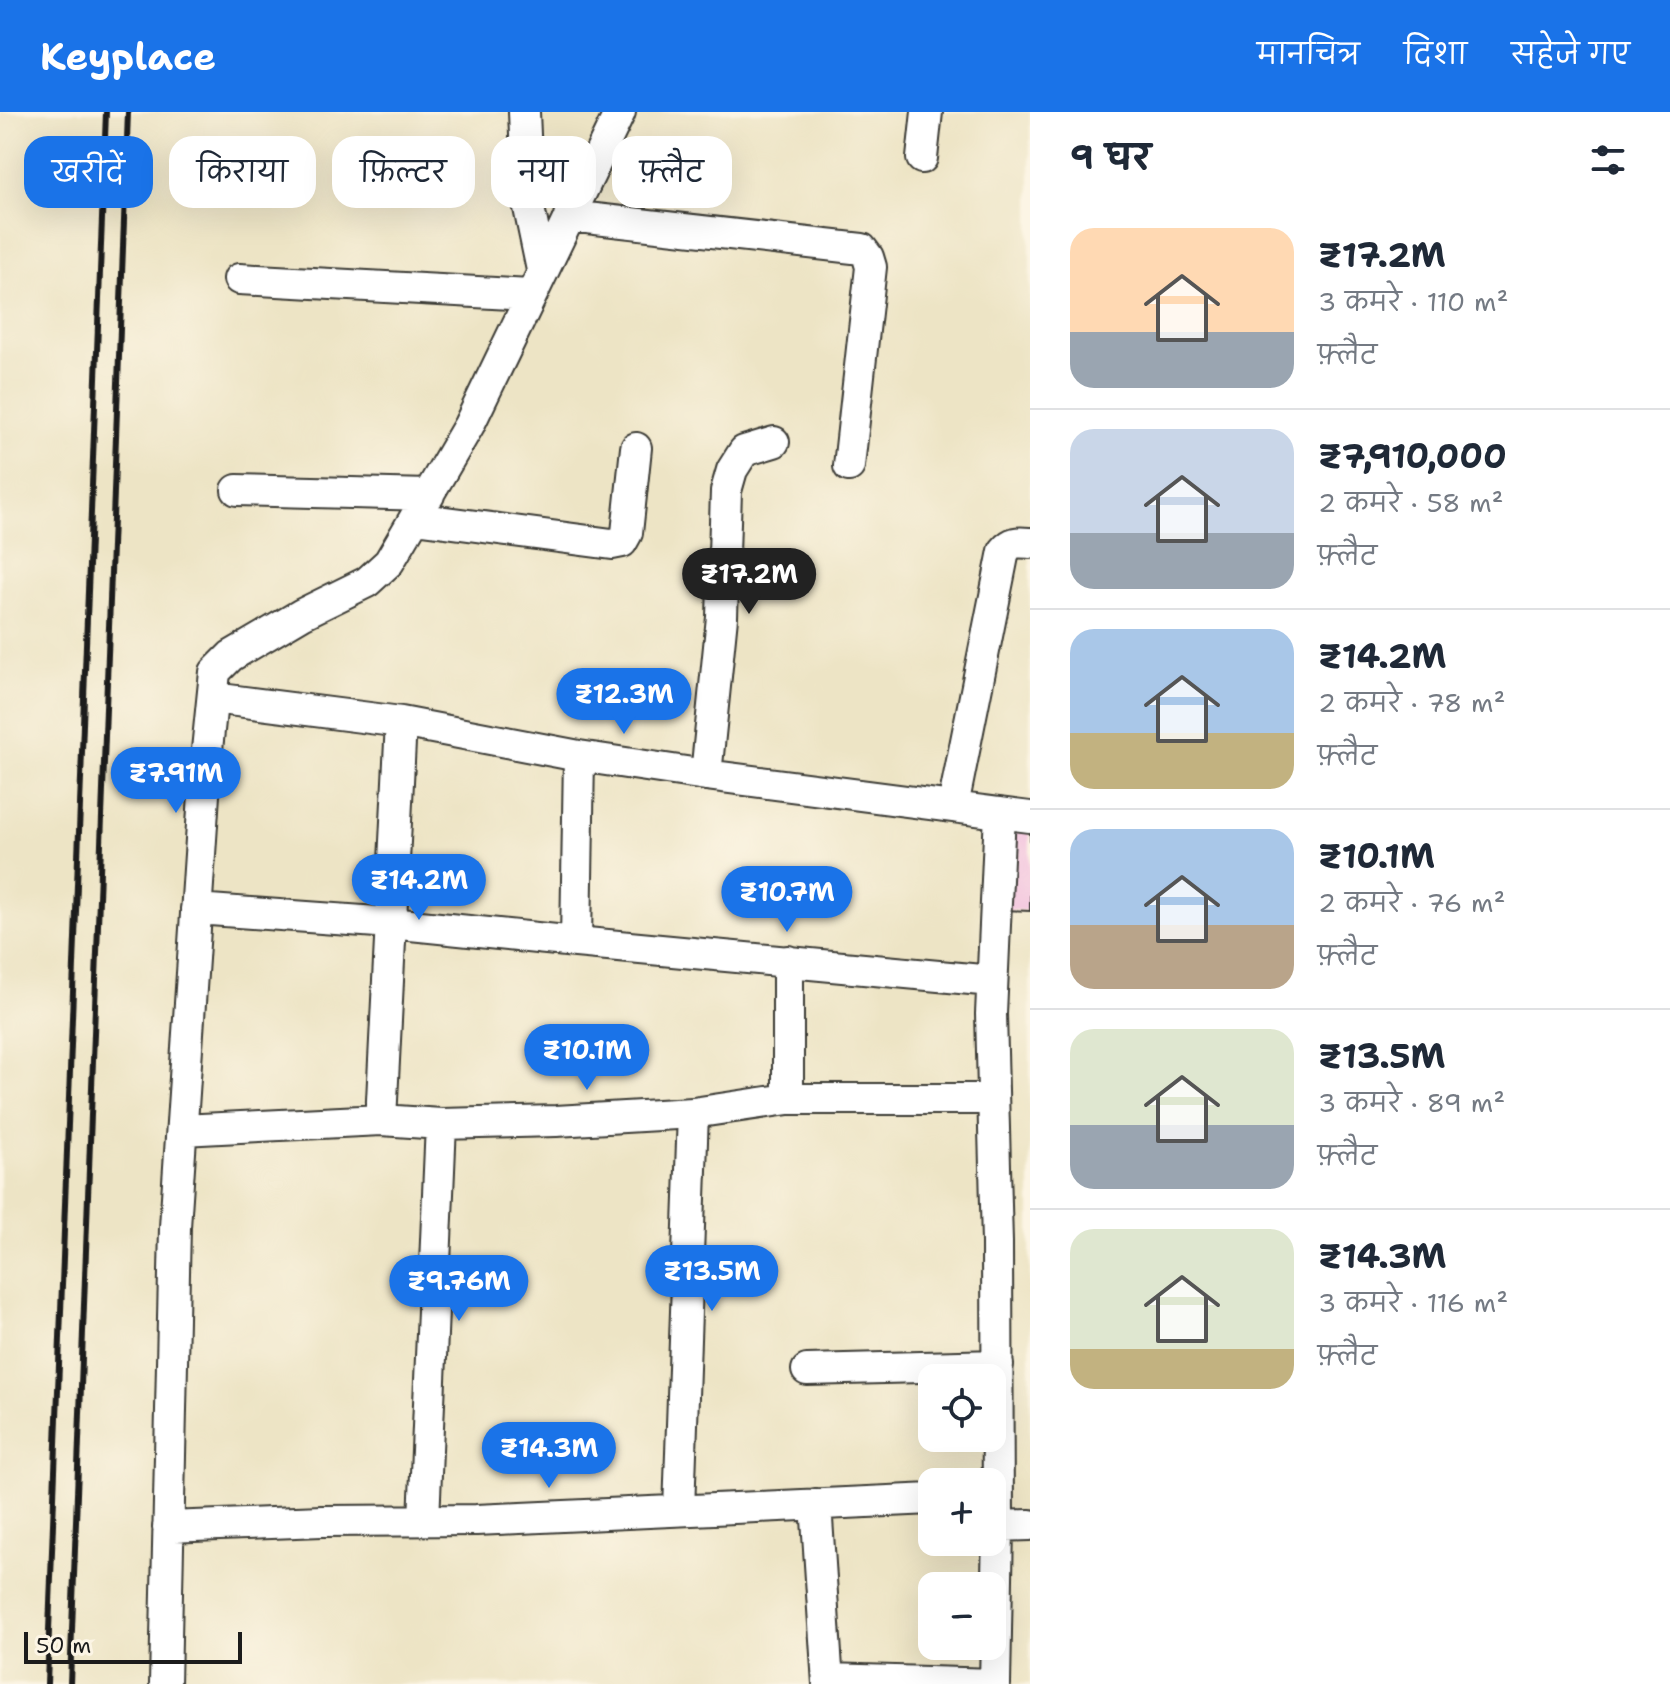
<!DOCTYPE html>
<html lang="hi">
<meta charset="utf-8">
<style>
body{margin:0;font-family:"Shantell Sans","Playpen Sans Deva",sans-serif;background:#f6f6f7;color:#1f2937;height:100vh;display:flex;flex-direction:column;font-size:30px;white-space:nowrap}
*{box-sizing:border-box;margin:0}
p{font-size:26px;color:#747a83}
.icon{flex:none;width:44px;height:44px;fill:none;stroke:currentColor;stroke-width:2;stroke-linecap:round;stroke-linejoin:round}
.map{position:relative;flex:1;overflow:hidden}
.side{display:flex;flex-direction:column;background:#fff;width:640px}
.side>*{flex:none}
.guide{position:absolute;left:24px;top:24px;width:760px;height:72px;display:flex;gap:16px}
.tools{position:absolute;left:918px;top:1252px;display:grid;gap:16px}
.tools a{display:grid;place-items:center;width:88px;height:88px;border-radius:16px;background:#fff;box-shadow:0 8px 32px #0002;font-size:40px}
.scale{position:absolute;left:24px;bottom:20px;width:218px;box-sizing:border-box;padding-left:8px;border:4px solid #1c1c1c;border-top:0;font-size:22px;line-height:28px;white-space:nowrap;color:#1c1c1c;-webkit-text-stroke:6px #fcf5e5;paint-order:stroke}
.price{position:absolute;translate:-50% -68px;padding:0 18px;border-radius:28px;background:#1a73e8;color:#fff;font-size:26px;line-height:52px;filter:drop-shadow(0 2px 4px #0008)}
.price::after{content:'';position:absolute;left:50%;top:48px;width:24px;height:18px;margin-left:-12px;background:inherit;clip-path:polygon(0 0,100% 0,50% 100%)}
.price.selected{background:#222;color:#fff}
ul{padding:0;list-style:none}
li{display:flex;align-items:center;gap:24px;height:200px;padding:0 40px}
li+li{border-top:2px solid #e0e1e3}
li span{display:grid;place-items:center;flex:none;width:224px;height:160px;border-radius:24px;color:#555}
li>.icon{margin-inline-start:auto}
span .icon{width:96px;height:96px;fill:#fffc;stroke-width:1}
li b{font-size:34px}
h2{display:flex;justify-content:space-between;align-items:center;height:96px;padding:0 40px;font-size:34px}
.pill{padding:0 28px;border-radius:24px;background:#fff;box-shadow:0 8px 32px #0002;font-size:28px;line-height:72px}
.pill.selected{background:#1a73e8;color:#fff}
header{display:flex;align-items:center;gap:48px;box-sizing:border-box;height:112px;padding:0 40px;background:#1a73e8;color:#fff}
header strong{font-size:38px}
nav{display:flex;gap:44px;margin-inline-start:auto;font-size:28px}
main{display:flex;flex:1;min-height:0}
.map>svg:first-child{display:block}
.building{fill:#eeaadc}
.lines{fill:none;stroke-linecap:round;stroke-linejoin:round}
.minor-casing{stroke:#3b3a35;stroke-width:34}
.minor{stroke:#fff;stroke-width:30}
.rail{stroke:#1c1c1c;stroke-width:6}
</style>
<header>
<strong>Keyplace</strong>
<nav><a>मानचित्र</a><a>दिशा</a><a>सहेजे गए</a></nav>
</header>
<main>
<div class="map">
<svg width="1030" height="1572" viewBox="0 0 1030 1572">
<rect width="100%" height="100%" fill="#fcf5e5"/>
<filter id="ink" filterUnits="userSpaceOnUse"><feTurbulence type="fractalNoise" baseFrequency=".0125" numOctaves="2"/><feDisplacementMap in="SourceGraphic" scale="16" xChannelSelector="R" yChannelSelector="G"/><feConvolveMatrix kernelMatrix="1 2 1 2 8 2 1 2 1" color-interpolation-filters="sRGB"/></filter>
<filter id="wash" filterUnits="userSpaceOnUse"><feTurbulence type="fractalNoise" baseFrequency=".006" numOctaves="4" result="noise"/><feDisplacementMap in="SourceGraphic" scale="32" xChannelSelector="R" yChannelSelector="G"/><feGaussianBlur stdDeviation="1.8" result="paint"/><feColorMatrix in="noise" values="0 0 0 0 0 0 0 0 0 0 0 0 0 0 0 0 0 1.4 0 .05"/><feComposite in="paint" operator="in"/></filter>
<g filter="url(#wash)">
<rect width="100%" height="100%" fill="#ede4c5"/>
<g id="blocks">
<!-- building -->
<path class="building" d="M1005,716L1030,719V799L1004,798Z"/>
</g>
</g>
<g filter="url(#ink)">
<use href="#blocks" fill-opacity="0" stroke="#3b3a35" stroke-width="2"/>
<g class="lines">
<!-- minor casing -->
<g class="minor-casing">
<path id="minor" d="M524,0L528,91L542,158
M922,46L927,0
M569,104L862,137L868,145L871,155L849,354
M239,167L530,183
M237,378L429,383
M415,406L612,432L622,430L627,421L636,336
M213,586L401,610L579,644L706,663L1030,705
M706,663L722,505L726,379L732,358L744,339L774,330
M953,694L1004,439C1012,429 1018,430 1030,431
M196,797L391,811L576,830L579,644
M576,830L992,869
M788,987V849
M381,1008L401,610
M182,1018L381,1008L441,1012L556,1009L693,1001L788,987H993
M807,1258L998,1253
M816,1392L828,1572
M679,1398L693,1001
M424,1408L441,1012
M998,1414L1030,1413
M168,1415L322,1409L476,1408L932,1387
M828,1567L995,1572
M165,1572L175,1115L207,638L215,560L231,544L302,502L367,470L389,450L469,313L620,0
M995,1572L998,1414L997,1131L991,902L1000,701"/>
</g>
<!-- minor -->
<use href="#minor" class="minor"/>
<!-- rail -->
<path class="rail" d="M47,1572L106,0
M70,1572L128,0"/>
</g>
</g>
</svg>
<div class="tools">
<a><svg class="icon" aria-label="locate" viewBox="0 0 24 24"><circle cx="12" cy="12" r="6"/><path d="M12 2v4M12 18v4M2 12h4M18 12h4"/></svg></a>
<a>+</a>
<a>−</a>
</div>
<div class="scale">50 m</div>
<b class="price selected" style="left:749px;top:504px">₹17.2M</b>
<b class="price" style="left:624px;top:624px">₹12.3M</b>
<b class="price" style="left:176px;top:703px">₹7.91M</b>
<b class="price" style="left:419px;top:810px">₹14.2M</b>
<b class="price" style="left:787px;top:822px">₹10.7M</b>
<b class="price" style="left:587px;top:980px">₹10.1M</b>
<b class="price" style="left:712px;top:1201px">₹13.5M</b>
<b class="price" style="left:459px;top:1211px">₹9.76M</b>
<b class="price" style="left:549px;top:1378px">₹14.3M</b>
<div class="guide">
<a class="pill selected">खरीदें</a>
<a class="pill">किराया</a>
<a class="pill">फ़िल्टर</a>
<a class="pill">नया</a>
<a class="pill">फ़्लैट</a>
</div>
</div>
<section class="side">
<h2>9 घर<svg class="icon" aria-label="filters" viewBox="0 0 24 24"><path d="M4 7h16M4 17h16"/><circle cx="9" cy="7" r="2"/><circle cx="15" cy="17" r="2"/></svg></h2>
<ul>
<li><span style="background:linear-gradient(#ffd9b3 65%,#9aa5b1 0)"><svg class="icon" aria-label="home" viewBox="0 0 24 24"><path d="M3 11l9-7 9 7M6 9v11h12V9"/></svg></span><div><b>₹17.2M</b><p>3 कमरे · 110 m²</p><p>फ़्लैट</p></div></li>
<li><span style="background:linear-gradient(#c9d6e8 65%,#9aa5b1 0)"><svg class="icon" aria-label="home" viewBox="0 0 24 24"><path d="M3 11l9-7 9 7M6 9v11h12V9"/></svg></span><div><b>₹7,910,000</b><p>2 कमरे · 58 m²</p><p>फ़्लैट</p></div></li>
<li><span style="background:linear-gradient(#a9c7e8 65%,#c2b280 0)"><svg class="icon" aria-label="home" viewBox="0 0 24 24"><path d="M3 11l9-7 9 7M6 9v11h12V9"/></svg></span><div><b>₹14.2M</b><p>2 कमरे · 78 m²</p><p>फ़्लैट</p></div></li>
<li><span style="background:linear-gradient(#a9c7e8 60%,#b9a48a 0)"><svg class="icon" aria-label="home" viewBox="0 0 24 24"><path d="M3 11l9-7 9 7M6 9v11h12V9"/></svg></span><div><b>₹10.1M</b><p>2 कमरे · 76 m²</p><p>फ़्लैट</p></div></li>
<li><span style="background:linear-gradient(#dfe7d0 60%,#9aa5b1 0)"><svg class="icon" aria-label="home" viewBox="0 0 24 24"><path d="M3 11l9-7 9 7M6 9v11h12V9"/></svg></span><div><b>₹13.5M</b><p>3 कमरे · 89 m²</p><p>फ़्लैट</p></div></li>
<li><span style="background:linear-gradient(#dfe7d0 75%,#c2b280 0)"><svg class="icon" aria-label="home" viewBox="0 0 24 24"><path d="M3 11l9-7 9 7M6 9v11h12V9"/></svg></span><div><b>₹14.3M</b><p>3 कमरे · 116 m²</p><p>फ़्लैट</p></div></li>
</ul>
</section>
</main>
